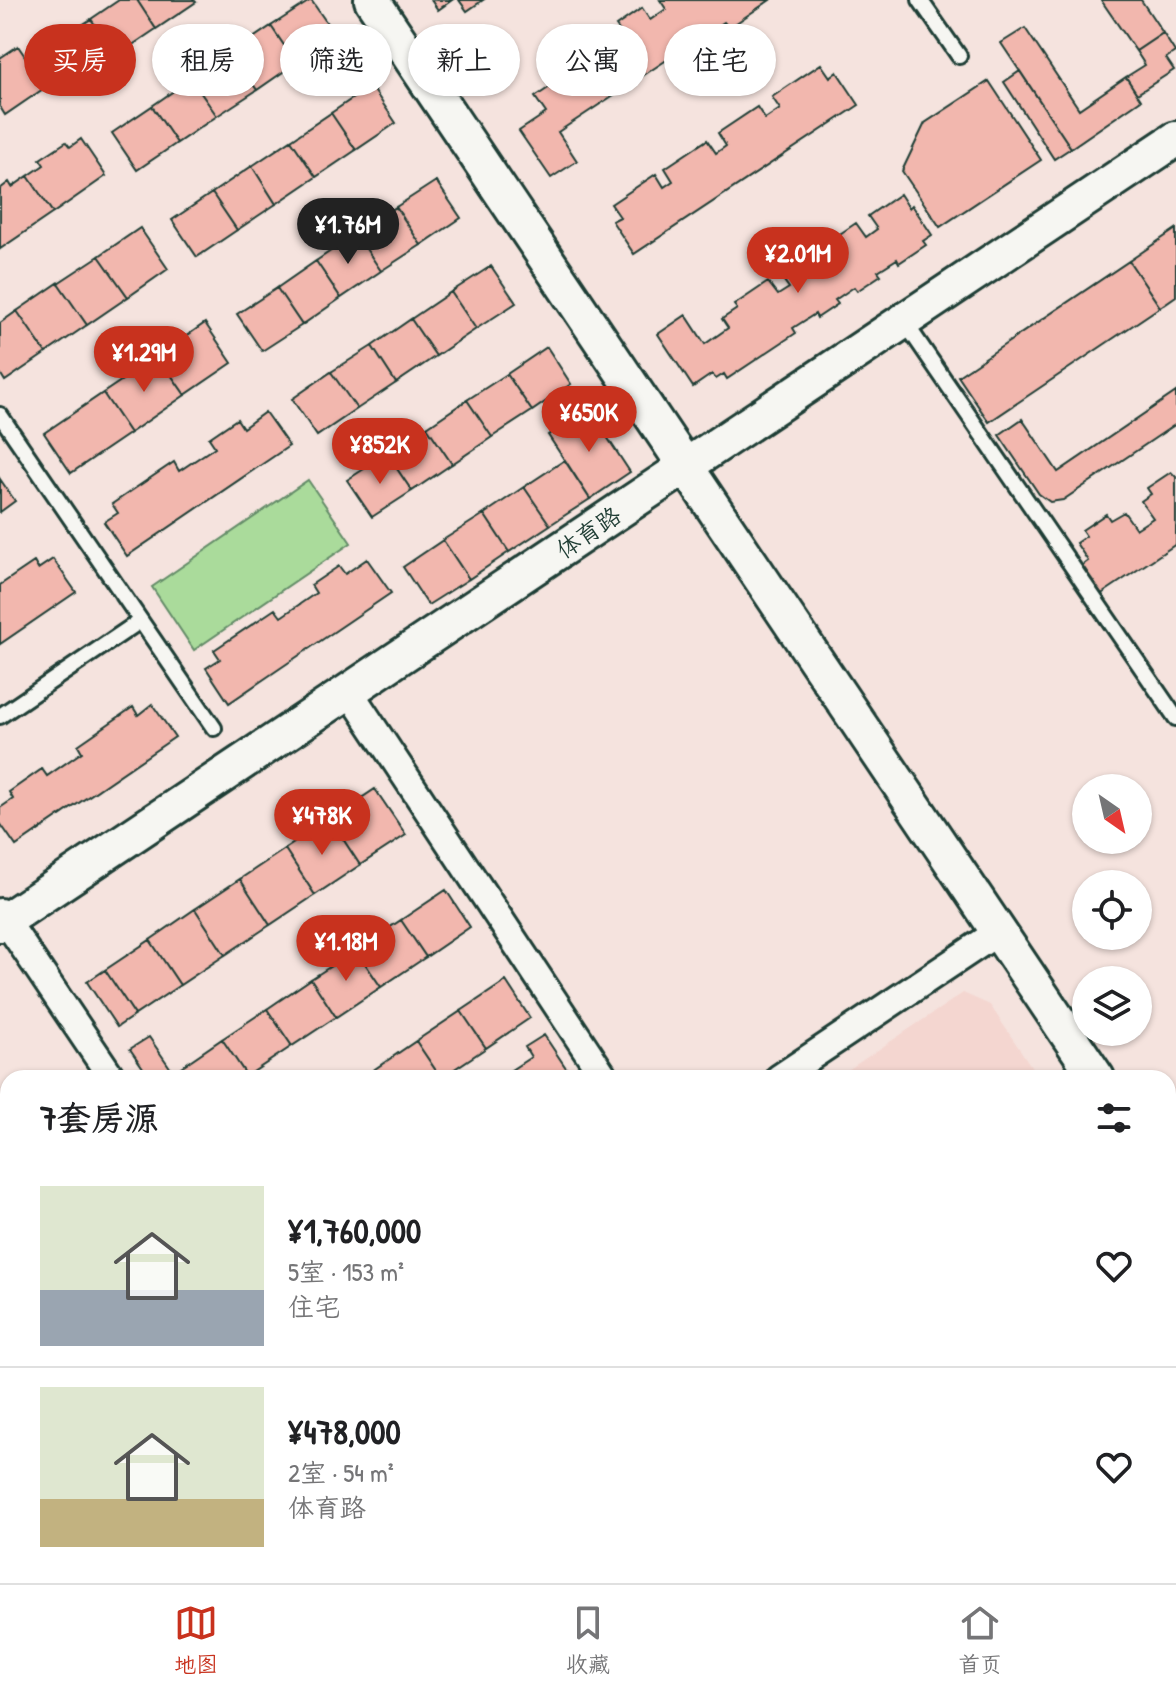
<!DOCTYPE html>
<html lang="zh">
<meta charset="utf-8">
<style>
body{margin:0;font-family:"Patrick Hand","LXGW WenKai TC",sans-serif;background:#f2f2f2;color:#202124;height:100vh;display:flex;flex-direction:column;font-size:30px;white-space:nowrap}
*{box-sizing:border-box;margin:0}
p{font-size:26px;color:#757577}
.icon{flex:none;width:44px;height:44px;fill:none;stroke:currentColor;stroke-width:2;stroke-linecap:round;stroke-linejoin:round}
.map{position:relative;flex:1;overflow:hidden}
.details{position:absolute;left:0px;top:1070px;width:1176px;height:514px;display:flex;flex-direction:column;background:#fff;border-radius:24px 24px 0 0;box-shadow:0 2px 6px #0004}
.details>*{flex:none}
.top-card{position:absolute;left:24px;top:24px;width:1128px;height:72px;display:flex;gap:16px}
.needle{width:52px;rotate:146deg}
.fabs{position:absolute;left:1072px;top:774px;display:grid;gap:16px}
.fabs a{display:grid;place-items:center;width:80px;height:80px;border-radius:50%;background:#fff;box-shadow:0 2px 6px #0004;font-size:40px}
.price{position:absolute;translate:-50% -68px;padding:0 18px;border-radius:28px;background:#c8321e;color:#fff;font-size:26px;line-height:52px;filter:drop-shadow(0 2px 4px #0008)}
.price::after{content:'';position:absolute;left:50%;top:48px;width:24px;height:18px;margin-left:-12px;background:inherit;clip-path:polygon(0 0,100% 0,50% 100%)}
.price.selected{background:#222;color:#fff}
ul{padding:0;list-style:none}
li{display:flex;align-items:center;gap:24px;height:200px;padding:0 40px}
li+li{border-top:2px solid #e0e0e0}
li span{display:grid;place-items:center;flex:none;width:224px;height:160px;border-radius:0px;color:#555}
li>.icon{margin-inline-start:auto}
span .icon{width:96px;height:96px;fill:#fffc;stroke-width:1}
li b{font-size:34px}
h2{display:flex;justify-content:space-between;align-items:center;height:96px;padding:0 40px;font-size:34px}
.chip{padding:0 28px;border-radius:36px;background:#fff;box-shadow:0 2px 6px #0004;font-size:28px;line-height:72px}
.chip.selected{background:#c8321e;color:#fff}
.menu{display:flex;justify-content:space-around;align-items:center;height:112px;border-top:2px solid #e0e0e0;background:#fff;font-size:22px;color:#757577}
.menu a{display:grid;justify-items:center;gap:4px}
.menu .selected{color:#c8321e}
.map>svg:first-child{display:block}
.built{fill:#f4d6d0}
.green{fill:#aadb9b;stroke:#648c68;stroke-width:2}
.building{fill:#f2b7ae;stroke:#1f3d34;stroke-width:2}
.lines{fill:none;stroke-linecap:round;stroke-linejoin:round}
.service-casing{stroke:#1f3d34;stroke-width:20}
.minor-casing{stroke:#1f3d34;stroke-width:32}
.tertiary-casing{stroke:#1f3d34;stroke-width:40}
.service{stroke:#f6f6f2;stroke-width:14}
.minor{stroke:#f6f6f2;stroke-width:26}
.tertiary{stroke:#f6f6f2;stroke-width:34}
.labels{text-anchor:middle;dominant-baseline:central;stroke-width:8;stroke-linejoin:round;paint-order:stroke}
.street-label{font-size:24px;fill:#1f3d34;stroke:#f6f6f2}
</style>
<div class="map">
<svg width="1176" height="1583" viewBox="0 0 1176 1583">
<rect width="100%" height="100%" fill="#f5e3de"/>
<filter id="ink" filterUnits="userSpaceOnUse"><feTurbulence type="fractalNoise" baseFrequency=".0125" numOctaves="2"/><feDisplacementMap in="SourceGraphic" scale="16" xChannelSelector="R" yChannelSelector="G"/><feConvolveMatrix kernelMatrix="1 2 1 2 8 2 1 2 1" color-interpolation-filters="sRGB"/></filter>
<g filter="url(#ink)">
<!-- built -->
<path class="built" d="M963,993L990,1005L1039,1078H836Z
M1168,1270L1176,1282V1583H978L973,1576H1168Z"/>
<!-- green -->
<path class="green" d="M308,480L351,543L194,650L152,587Z
M93,1576H894L899,1583H82Z"/>
<!-- building -->
<path class="building" d="M119,0H137L156,29L116,56L91,19Z
M137,0H194L196,2L156,29Z
M311,0L336,36L296,63L271,26Z
M431,0H452L438,10Z
M459,0H483L467,11Z
M660,0H770L729,28L724,22L558,132L577,161L551,178L519,131L546,113L535,97L581,66L573,54L599,37L607,49L624,37L616,26L642,8L650,20L666,9Z
M1101,0H1141L1163,33L1136,51Z
M91,19L116,56L76,82L51,45Z
M271,26L296,63L257,90L231,53Z
M1025,28L1079,109L1126,77L1141,100L1071,148L1001,43Z
M1163,33L1175,52L1166,58L1174,70L1137,94L1126,77L1145,65L1136,51Z
M18,46L46,87L5,115L0,107V58Z
M231,53L257,90L217,116L191,79Z
M821,64L830,77L837,72L859,105L634,254L612,221L620,217L611,204L656,174L664,187L673,181L665,168L707,140L716,153L726,146L718,133L757,107L765,119L780,109L772,97Z
M1020,71L1071,148L1054,159L1004,82Z
M191,79L217,116L177,143L152,106Z
M989,81L1041,160L940,227L902,171L925,123Z
M371,86L396,123L356,150L331,113Z
M152,106L177,143L137,170L112,133Z
M331,113L356,150L316,177L291,140Z
M81,139L106,176L53,213L28,176L44,165L40,159L66,142L70,147Z
M291,140L316,177L276,204L252,166Z
M252,166L276,204L237,230L212,193Z
M28,176L53,213L0,249V189L9,182L12,187Z
M436,181L461,218L421,245L396,207Z
M212,193L237,230L197,257L172,220Z
M900,194L909,208L912,205L932,235L923,241L926,245L899,263L897,259L878,271L881,275L857,291L854,287L835,300L838,304L817,318L815,314L793,328L796,333L727,379L724,374L716,379L712,374L693,387L658,334L686,315L705,344L728,328L722,319L737,309L734,305L768,282L778,295L789,288L779,274L810,254L819,268L832,259L822,246L856,223L866,237L877,229L868,216Z
M396,207L421,245L381,271L356,234Z
M140,228L168,269L128,297L99,256Z
M1176,229V296L1160,307L1129,261Z
M356,234L381,271L341,298L316,261Z
M99,256L128,297L87,325L58,283Z
M316,261L341,298L302,325L277,288Z
M1129,261L1160,307L989,422L958,376Z
M491,266L516,303L476,329L451,292Z
M58,283L87,325L46,353L17,311Z
M277,288L302,325L262,351L237,314Z
M451,292L476,329L436,356L411,319Z
M17,311L46,353L5,381L0,373V323Z
M411,319L436,356L396,383L372,346Z
M205,323L232,363L185,395L158,356Z
M372,346L396,383L357,409L331,372Z
M547,347L571,384L532,411L507,374Z
M158,356L185,395L130,433L103,393Z
M331,372L357,409L317,436L292,399Z
M507,374L532,411L492,437L467,400Z
M1176,392V424L1063,500L1050,502L1039,494L999,435L1022,419L1058,472Z
M103,393L130,433L71,473L44,433Z
M467,400L492,437L452,464L427,427Z
M588,408L630,472L590,499L548,435Z
M265,412L289,446L127,556L104,522L118,513L112,504L174,462L179,471L215,447L209,438L237,419L243,428Z
M427,427L452,464L412,491L387,454Z
M387,454L412,491L372,517L347,480Z
M565,460L590,499L550,525L524,487Z
M1171,472L1176,477V544L1097,597L1077,569L1088,561L1076,543L1086,536L1082,530L1106,514L1110,520L1124,512L1136,529L1153,518L1141,501L1151,494L1147,488Z
M0,479L15,501L0,512Z
M524,487L550,525L509,552L484,514Z
M484,514L509,552L469,579L443,540Z
M443,540L469,579L428,605L403,567Z
M53,559L76,592L0,644V585L34,562L38,569Z
M367,559L391,593L229,703L206,668L220,659L214,650L275,609L281,617L316,593L311,585L339,566L345,574Z
M152,704L175,737L16,846L0,823V808L13,799L9,792L42,769L47,776L82,752L78,745L133,707L138,715Z
M375,789L406,835L360,865L330,819Z
M330,819L360,865L315,895L285,849Z
M285,849L315,895L270,925L240,879Z
M240,879L270,925L225,955L195,909Z
M446,890L470,927L426,957L401,920Z
M195,909L225,955L180,985L150,940Z
M401,920L426,957L381,987L356,950Z
M150,940L180,985L135,1015L105,970Z
M356,950L381,987L336,1017L311,979Z
M105,970L135,1015L117,1027L87,982Z
M311,979L336,1017L292,1046L267,1009Z
M506,981L530,1018L486,1048L461,1011Z
M267,1009L292,1046L247,1076L222,1039Z
M461,1011L486,1048L441,1078L416,1041Z
M544,1035L568,1071L557,1078H499L531,1057L525,1047Z
M149,1037L173,1072L164,1078H150L130,1049Z
M222,1039L247,1076L183,1078L178,1069Z
M416,1041L441,1078H377L372,1071Z"/>
<g class="lines">
<!-- service casing -->
<g class="service-casing">
<path id="service" d="M920,0L959,56
M904,321L1176,718
M0,415L214,728
M0,716L140,621"/>
</g>
<!-- minor casing -->
<g class="minor-casing">
<path id="minor" d="M349,691L605,1078
M0,912L112,1078
M779,1078L998,932
M934,1576L939,1583
M25,1583L35,1576"/>
</g>
<!-- tertiary casing -->
<g class="tertiary-casing">
<path id="tertiary" d="M372,0L1097,1078
M0,924L1176,139
M1168,1184L1176,1195"/>
</g>
<!-- service -->
<use href="#service" class="service"/>
<!-- minor -->
<use href="#minor" class="minor"/>
<!-- tertiary -->
<use href="#tertiary" class="tertiary"/>
</g>
</g>
<g class="labels">
<!-- street labels -->
<g class="street-label">
<text transform="translate(588 532) rotate(-34)">体育路</text>
</g>
</g>
</svg>
<div class="fabs">
<a><svg class="needle" viewBox="-14 -14 28 28"><path d="M0-13l5 13h-10z" fill="#e53935"/><path d="M0 13l5-13h-10z" fill="#757577"/></svg></a>
<a><svg class="icon" aria-label="locate" viewBox="0 0 24 24"><circle cx="12" cy="12" r="6"/><path d="M12 2v4M12 18v4M2 12h4M18 12h4"/></svg></a>
<a><svg class="icon" aria-label="layers" viewBox="0 0 24 24"><path d="M12 4l9 5-9 5-9-5zM3 14l9 5 9-5"/></svg></a>
</div>
<b class="price selected" style="left:348px;top:266px">¥1.76M</b>
<b class="price" style="left:798px;top:295px">¥2.01M</b>
<b class="price" style="left:144px;top:394px">¥1.29M</b>
<b class="price" style="left:589px;top:454px">¥650K</b>
<b class="price" style="left:380px;top:486px">¥852K</b>
<b class="price" style="left:322px;top:857px">¥478K</b>
<b class="price" style="left:346px;top:983px">¥1.18M</b>
<div class="top-card">
<a class="chip selected">买房</a>
<a class="chip">租房</a>
<a class="chip">筛选</a>
<a class="chip">新上</a>
<a class="chip">公寓</a>
<a class="chip">住宅</a>
</div>
<section class="details">
<h2>7套房源<svg class="icon" aria-label="filters" viewBox="0 0 24 24"><path d="M4 7h16M4 17h16"/><circle cx="9" cy="7" r="2"/><circle cx="15" cy="17" r="2"/></svg></h2>
<ul>
<li><span style="background:linear-gradient(#dfe7d0 65%,#9aa5b1 0)"><svg class="icon" aria-label="home" viewBox="0 0 24 24"><path d="M3 11l9-7 9 7M6 9v11h12V9"/></svg></span><div><b>¥1,760,000</b><p>5室 · 153 m²</p><p>住宅</p></div><svg class="icon" aria-label="heart" viewBox="0 0 24 24"><path d="M12 20l-8-8c-3-5 5-10 8-4 3-6 11-1 8 4z"/></svg></li>
<li><span style="background:linear-gradient(#dfe7d0 70%,#c2b280 0)"><svg class="icon" aria-label="home" viewBox="0 0 24 24"><path d="M3 11l9-7 9 7M6 9v11h12V9"/></svg></span><div><b>¥478,000</b><p>2室 · 54 m²</p><p>体育路</p></div><svg class="icon" aria-label="heart" viewBox="0 0 24 24"><path d="M12 20l-8-8c-3-5 5-10 8-4 3-6 11-1 8 4z"/></svg></li>
</ul>
</section>
</div>
<nav class="menu">
<a class="selected"><svg class="icon" aria-label="map" viewBox="0 0 24 24"><path d="M3 6l6-2 6 2 6-2v14l-6 2-6-2-6 2zM9 4v14M15 6v14"/></svg>地图</a>
<a><svg class="icon" aria-label="saved" viewBox="0 0 24 24"><path d="M7 4h10v16l-5-4-5 4z"/></svg>收藏</a>
<a><svg class="icon" aria-label="home" viewBox="0 0 24 24"><path d="M3 11l9-7 9 7M6 9v11h12V9"/></svg>首页</a>
</nav>
